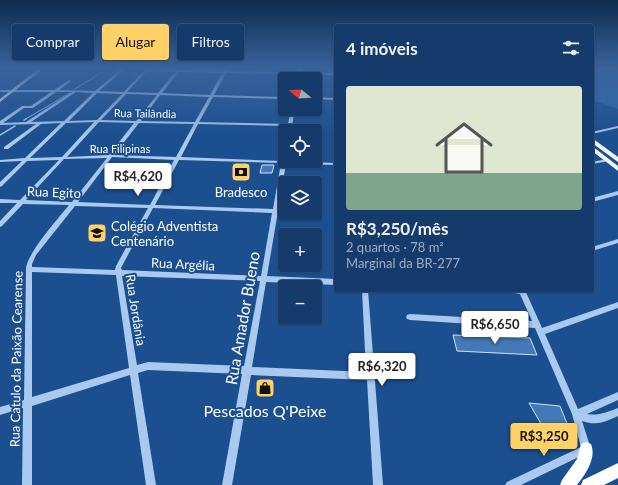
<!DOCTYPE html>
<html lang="pt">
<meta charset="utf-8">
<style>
body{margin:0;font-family:Lato,sans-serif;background:#214673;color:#f1f3f6;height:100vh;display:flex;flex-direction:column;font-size:15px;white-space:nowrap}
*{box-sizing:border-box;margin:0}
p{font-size:13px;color:#9dadc1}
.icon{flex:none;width:22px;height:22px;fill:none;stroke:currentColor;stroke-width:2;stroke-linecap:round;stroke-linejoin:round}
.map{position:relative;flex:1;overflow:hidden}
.drawer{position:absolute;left:334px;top:24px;width:260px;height:268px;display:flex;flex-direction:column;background:#143b6b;border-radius:4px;box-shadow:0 1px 3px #0004,0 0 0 1px #33557e}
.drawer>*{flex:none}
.top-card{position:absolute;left:12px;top:24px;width:262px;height:36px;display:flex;gap:8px}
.needle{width:26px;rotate:288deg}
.controls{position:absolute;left:278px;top:72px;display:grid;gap:8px}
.controls a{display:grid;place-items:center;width:44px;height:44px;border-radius:4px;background:#143b6b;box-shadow:0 1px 3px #0004,0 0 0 1px #33557e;font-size:20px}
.price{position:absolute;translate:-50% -34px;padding:0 9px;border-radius:4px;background:#fff;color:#222;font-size:13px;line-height:26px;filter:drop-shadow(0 1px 2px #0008)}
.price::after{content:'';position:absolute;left:50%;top:24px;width:12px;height:9px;margin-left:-6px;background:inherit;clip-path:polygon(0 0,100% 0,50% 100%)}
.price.current{background:#ffd166;color:#111}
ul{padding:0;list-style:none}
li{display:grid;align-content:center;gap:8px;height:212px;padding:0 12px}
li span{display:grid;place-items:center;height:124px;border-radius:4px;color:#555}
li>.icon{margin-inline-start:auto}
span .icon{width:72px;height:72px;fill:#fffc;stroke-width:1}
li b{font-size:17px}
h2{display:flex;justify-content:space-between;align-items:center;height:48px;padding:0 12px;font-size:17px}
.pill{padding:0 14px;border-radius:4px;background:#143b6b;box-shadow:0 1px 3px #0004,0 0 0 1px #33557e;font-size:14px;line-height:36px}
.pill.current{background:#ffd166;color:#111}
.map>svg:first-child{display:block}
.green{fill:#2e69ad}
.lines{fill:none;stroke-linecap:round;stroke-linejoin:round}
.stream-far1{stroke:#9cc4f0;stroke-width:1}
.stream{stroke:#9cc4f0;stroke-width:1.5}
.building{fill:#4478b7;stroke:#cfe3fa}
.minor{fill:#a9c9ee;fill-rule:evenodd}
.major{fill:#f0f6ff;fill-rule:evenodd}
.highway{fill:#fff;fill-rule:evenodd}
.labels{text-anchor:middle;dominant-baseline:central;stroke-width:4;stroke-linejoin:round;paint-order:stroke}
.far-street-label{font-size:11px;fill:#fff;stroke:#1b4f8f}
.street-label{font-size:13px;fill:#fff;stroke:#1b4f8f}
.poi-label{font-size:13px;fill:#fff;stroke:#1b4f8f}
.near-street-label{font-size:16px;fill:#fff;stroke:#1b4f8f}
.near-poi-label{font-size:16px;fill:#fff;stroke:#1b4f8f}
</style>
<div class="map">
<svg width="618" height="485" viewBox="0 0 618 485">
<rect width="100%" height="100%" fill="#1b4f8f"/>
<!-- green -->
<path class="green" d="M592,69H618V109L592,100Z"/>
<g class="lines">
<!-- stream-far1 -->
<path class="stream-far1" d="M75,89L107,69
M24,120L70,93"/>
<!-- stream -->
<path class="stream" d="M24,120L26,119
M0,135L15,126"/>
</g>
<!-- building -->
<path class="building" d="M262,165H274L272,173H260Z
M239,166H247L244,179H235Z
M453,335L530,338L537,355L457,351Z
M529,403L560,406L570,431L544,429Z"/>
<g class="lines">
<!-- minor -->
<path class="minor" d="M121,69H125L99,91L124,92L145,69L177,70L181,69L180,70L223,71L224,69H228L227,71L298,72V69H302L301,72L336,73V75L301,74V79H297L298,74L226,73L214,95L285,97V99L213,97L199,122L288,124L291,109H295L291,131H287L288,126L198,124L181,157L282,161L283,156L285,155V161L336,163V165L286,164L267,276L336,279V285L266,282L252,367L366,372L362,290H368L383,485H373L367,380L251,375L232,485H222L242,374L148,370L138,373L156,485H146L130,375L32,406V485H22L23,408L0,415V407L24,400L26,271C24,256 59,218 69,205L23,204L2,226L0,227V221L17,203H0V199L20,200L59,160L27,161L2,186L0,187V182L22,161L0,162V160L25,158L61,123L41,124L8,149H4V147L36,124L0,125V121L22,106H31L51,92H0V90H54L69,80L71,81L70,82L59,90L95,91ZM147,71L175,72L158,93L127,92ZM179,72L222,73L210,95L162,93ZM56,92H72L26,122L3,123L24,108H33ZM76,92L93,93L64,121L31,122ZM97,93L122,94L97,120L69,121ZM126,94L157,95L136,121L101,120ZM160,95L209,97L195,122L141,121ZM94,122L62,157L30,158L66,123ZM99,122L134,123L109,155L67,157ZM139,123L194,124L176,157L114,155ZM112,157L174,160L150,205L78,202ZM107,158L72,202L26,200L64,159ZM179,160L281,163L273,209L155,205ZM75,206L148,208L116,266L115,270L32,267V264L36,255ZM153,208L272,213L261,276L122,270L121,268ZM32,272L116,275L129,368L32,397ZM122,276L260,281L244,366L148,362L137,365Z
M315,97L336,98V100L315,99Z
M618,126V128L592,134V132Z
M607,159H609V161L592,164V162Z
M618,191V195L592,202V198Z
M618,239V243L592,251V247Z
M507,290H525L542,328L618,302V308L545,334L578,409L618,392V400L587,414C599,416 607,412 618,408V416C605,422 597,426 582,421L591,449L589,452L521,485H505L507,482L581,447L572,414L535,328L410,320L407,319L406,317L407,315L410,314L532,321L520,294L508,292Z"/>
<!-- major -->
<path class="major" d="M38,69H43L0,102V99Z
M592,138L618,157V162L592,143Z
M592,146L618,166V171L592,151Z"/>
<!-- highway -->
<path class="highway" d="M586,442L591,444C597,458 585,475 577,485H560L562,480L577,459L581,444Z
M618,463V478L604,485H581L583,480Z"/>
</g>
<!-- sky -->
<linearGradient id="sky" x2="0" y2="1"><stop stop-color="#0f2b4f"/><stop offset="0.5" stop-color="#39639b"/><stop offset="1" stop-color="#39639b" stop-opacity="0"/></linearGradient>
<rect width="618" height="137" fill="url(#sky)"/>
<!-- icons -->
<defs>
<g id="bank-square" transform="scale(1)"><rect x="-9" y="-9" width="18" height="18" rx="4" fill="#ffd166" stroke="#1b4f8f"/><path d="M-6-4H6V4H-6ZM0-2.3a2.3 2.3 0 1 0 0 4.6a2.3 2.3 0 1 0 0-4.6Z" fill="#111"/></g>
<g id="school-square" transform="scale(1)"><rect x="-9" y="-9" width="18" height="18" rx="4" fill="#ffd166" stroke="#1b4f8f"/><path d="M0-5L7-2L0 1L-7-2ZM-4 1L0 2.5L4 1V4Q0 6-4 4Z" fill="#111"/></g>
<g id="shop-square" transform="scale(1)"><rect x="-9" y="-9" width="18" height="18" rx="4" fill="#ffd166" stroke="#1b4f8f"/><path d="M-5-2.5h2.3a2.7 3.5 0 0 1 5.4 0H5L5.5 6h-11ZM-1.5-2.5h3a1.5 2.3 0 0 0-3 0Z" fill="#111"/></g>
</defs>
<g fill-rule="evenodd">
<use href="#bank-square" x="241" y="172"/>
<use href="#school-square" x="97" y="233"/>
<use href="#shop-square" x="265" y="388"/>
</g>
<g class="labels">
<!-- far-street labels -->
<g class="far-street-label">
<text transform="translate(145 113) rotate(1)">Rua Tailândia</text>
<text x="120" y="148">Rua Filipinas</text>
</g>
<!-- street labels -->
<g class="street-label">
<text transform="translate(54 192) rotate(2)">Rua Egito</text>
<text transform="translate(183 264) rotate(3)">Rua Argélia</text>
<text transform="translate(136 310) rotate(81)">Rua Jordânia</text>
<text transform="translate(16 359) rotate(-89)">Rua Catulo da Paixão Cearense</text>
</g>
<!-- poi labels -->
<g class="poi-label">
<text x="241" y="192">Bradesco</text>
<text x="111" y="226" text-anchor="start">Colégio Adventista<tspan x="111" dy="15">Centenário</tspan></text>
</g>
<!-- near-street labels -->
<g class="near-street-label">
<text transform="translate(242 318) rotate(-80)">Rua Amador Bueno</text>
</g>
<!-- near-poi labels -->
<g class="near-poi-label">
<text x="265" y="410">Pescados Q'Peixe</text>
</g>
</g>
</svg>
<div class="controls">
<a><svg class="needle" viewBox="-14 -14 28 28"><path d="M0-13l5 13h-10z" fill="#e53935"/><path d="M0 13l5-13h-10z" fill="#9dadc1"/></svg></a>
<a><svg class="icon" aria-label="locate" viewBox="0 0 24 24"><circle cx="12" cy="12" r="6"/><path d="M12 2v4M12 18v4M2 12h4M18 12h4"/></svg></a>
<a><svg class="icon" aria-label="layers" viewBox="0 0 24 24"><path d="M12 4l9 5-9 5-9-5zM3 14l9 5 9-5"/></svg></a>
<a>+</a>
<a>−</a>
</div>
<b class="price" style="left:138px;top:197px">R$4,620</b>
<b class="price" style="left:495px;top:345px">R$6,650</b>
<b class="price" style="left:382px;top:387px">R$6,320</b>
<b class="price current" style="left:544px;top:457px">R$3,250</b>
<div class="top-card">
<a class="pill">Comprar</a>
<a class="pill current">Alugar</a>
<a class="pill">Filtros</a>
</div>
<section class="drawer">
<h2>4 imóveis<svg class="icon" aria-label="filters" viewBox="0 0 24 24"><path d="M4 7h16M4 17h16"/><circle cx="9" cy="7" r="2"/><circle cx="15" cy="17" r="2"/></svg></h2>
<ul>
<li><span style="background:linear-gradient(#dfe7d0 70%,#7fa58c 0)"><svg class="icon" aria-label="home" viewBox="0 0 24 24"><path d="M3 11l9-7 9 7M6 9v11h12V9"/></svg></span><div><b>R$3,250/mês</b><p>2 quartos · 78 m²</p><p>Marginal da BR-277</p></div></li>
</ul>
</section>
</div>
